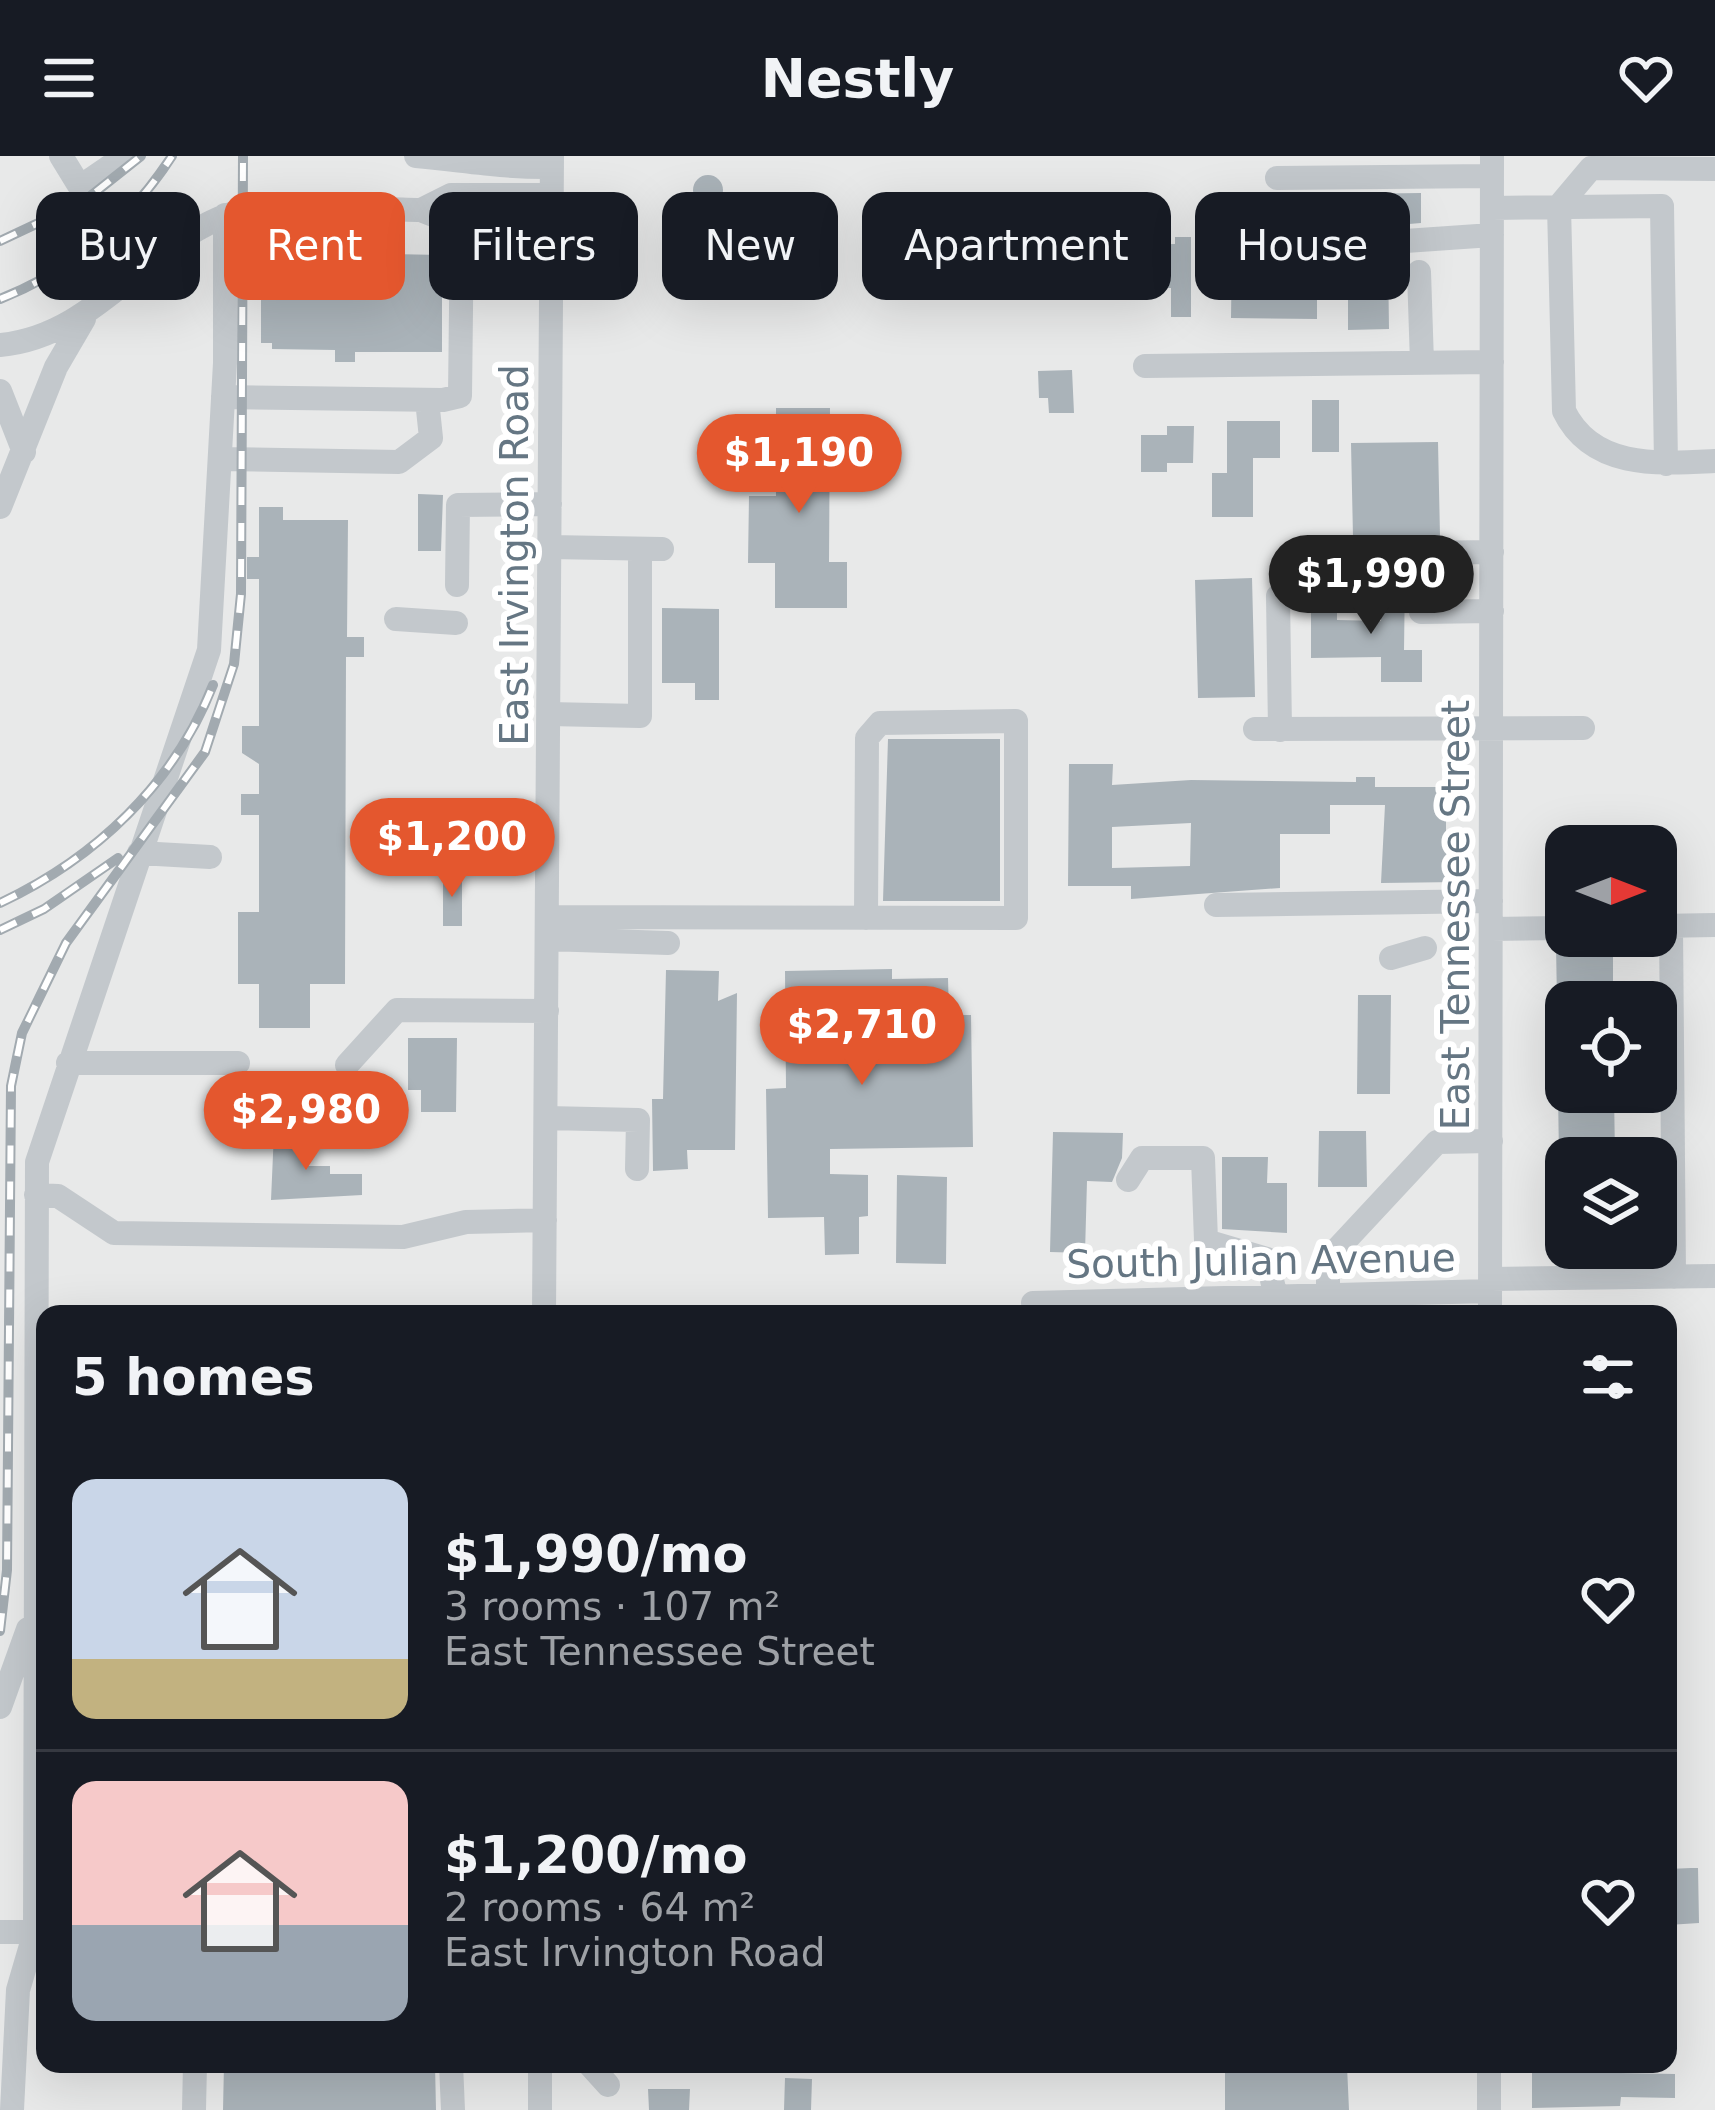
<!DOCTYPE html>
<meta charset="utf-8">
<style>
body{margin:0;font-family:"DejaVu Sans",sans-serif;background:#20242c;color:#f1f3f6;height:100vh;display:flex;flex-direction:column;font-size:45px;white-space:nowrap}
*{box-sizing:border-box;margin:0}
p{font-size:39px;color:#9ea1a6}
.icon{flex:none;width:66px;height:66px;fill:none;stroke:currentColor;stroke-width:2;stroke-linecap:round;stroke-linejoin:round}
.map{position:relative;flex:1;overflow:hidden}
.drawer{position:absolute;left:36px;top:1149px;width:1641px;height:768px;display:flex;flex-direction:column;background:#171b24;border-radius:24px;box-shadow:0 12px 48px #0002}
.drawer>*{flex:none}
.banner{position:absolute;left:36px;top:36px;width:1644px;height:108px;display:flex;gap:24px}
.needle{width:78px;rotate:90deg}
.controls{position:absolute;left:1545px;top:669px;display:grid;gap:24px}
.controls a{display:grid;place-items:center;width:132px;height:132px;border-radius:24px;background:#171b24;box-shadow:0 12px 48px #0002;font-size:60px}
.price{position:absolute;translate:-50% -102px;padding:0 27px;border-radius:42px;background:#e4572e;color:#fff;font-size:39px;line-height:78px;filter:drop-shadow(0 3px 6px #0008)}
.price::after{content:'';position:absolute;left:50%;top:72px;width:36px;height:27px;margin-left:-18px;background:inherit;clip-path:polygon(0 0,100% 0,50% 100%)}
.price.active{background:#222;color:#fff}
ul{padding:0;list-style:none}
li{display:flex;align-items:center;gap:36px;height:300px;padding:0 36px}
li+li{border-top:3px solid #363941}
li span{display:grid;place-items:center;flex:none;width:336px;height:240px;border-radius:24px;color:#555}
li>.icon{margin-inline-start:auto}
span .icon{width:144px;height:144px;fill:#fffc;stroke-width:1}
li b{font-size:51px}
h2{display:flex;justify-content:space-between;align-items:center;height:144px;padding:0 36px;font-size:51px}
.tag{padding:0 42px;border-radius:24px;background:#171b24;box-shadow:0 12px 48px #0002;font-size:42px;line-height:108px}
.tag.active{background:#e4572e;color:#fff}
header{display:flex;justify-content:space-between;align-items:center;height:156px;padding:0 36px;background:#171b24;font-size:54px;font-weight:700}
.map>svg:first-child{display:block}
.built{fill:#e8e9e9;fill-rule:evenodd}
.building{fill:#aab3b9;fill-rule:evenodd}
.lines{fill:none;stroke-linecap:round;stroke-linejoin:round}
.minor{stroke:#c3c8cc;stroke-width:24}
.rail-casing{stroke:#a2aab0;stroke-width:10}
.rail{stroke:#fff;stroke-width:6;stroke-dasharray:18;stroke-linecap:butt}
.labels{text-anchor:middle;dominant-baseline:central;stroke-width:12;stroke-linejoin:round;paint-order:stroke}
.street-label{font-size:39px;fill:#657683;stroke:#fff}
</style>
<header><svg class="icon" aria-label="menu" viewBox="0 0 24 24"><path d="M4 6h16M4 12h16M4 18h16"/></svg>Nestly<svg class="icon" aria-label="heart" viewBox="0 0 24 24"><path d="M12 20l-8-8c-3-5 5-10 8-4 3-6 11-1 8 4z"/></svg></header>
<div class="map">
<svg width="1715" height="1954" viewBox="0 0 1715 1954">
<rect width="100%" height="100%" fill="#fafaf8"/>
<!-- built -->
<path class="built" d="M0,0H1715V1954H0ZM1566,690H1656V780H1566ZM1566,846H1656V936H1566ZM1566,1002H1656V1092H1566ZM45,1158H1668V1908H45Z"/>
<!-- building -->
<path class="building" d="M693 34a15 15 0 1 1 30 0a15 15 0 1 1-30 0Z
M1421,37V67L1361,72L1348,80L1347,71H1317V163L1231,162L1232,93H1254V50L1347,54V38Z
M1175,81H1191V161H1171V132H1130V89L1175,88Z
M285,96L442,99V196H355V206H335V194L272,193V187H261V98Z
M1348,96L1362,104L1388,103L1389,173L1348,174Z
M1072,214L1074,257H1049L1048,242H1039L1038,215Z
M1312,244H1339V296H1312Z
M776,252H830L829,406H847V452H775V407H748L749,340H776Z
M1227,265H1280V302H1253V361H1212V317H1227Z
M1167,270H1194L1193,307H1167V316H1141V279H1167Z
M1438,286L1440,380L1353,381L1351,287Z
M418,338L443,339L441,395H418Z
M259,351H283V364H348L347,481H364V501H346L345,828H310V872H259V828H238V756H259V659H241V638H259V608L242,597V570H259V423H247V401H259Z
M1382,420H1405L1404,494H1422V526H1381V501L1311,502V456H1337V464L1381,465Z
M1252,422L1255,541L1198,542L1195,424Z
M662,452L719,453V544H695V527H662Z
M888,583H1000V745H883Z
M1069,608H1113L1112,629L1191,624L1356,626V621H1375V631H1446V680H1458V726L1381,727L1385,649H1330V678H1280V732L1131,743V730H1068ZM1191,667L1190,710L1112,712V671Z
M443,718H462V770H443Z
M1613,783V846H1557L1556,789Z
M892,813V823L948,822L949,859H971L973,991L830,993V1018L868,1019V1060L859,1061V1098L825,1099L824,1061L768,1062L766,933L786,932L785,815Z
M666,814L719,815L718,845L737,837L735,994H687L688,1013L653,1015L652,943H663Z
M1358,839H1391L1390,938H1357Z
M408,882H457L456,956H421V934H408Z
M1558,936H1614L1615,1002H1559Z
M1319,975H1366L1367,1031H1318Z
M274,976H305V1010H330V1018H362V1039L271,1044Z
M1053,976L1123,977L1122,1002L1112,1026L1087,1025L1085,1097L1050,1096Z
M1222,1001H1268L1267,1027H1287V1077L1222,1073Z
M897,1019L947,1021L946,1108L896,1107Z
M1560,1092H1616V1105L1560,1106Z
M1691,1712H1698L1699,1767L1668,1769V1713Z
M224,1908H435L436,1954H223Z
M1532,1908H1621V1917L1675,1918V1942L1621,1941L1620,1950L1532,1952Z
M1347,1910L1349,1954H1225V1913Z
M785,1922L812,1923L811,1954H784Z
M648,1933H690L689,1954H649Z"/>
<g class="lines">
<!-- minor -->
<path class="minor" d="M61,0L80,31L154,103
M416,0C462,4 505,12 552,11
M1715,13L1591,12L1559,50L1564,255C1592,313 1658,308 1715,305
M1277,22L1492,20
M80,31L125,0
M551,39H451L421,54L451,66L551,65
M1492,52L1662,50L1666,308
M1362,88L1492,79
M1419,116L1422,207
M0,189C91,181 140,96 220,62C270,40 366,54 421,54
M1145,210L1492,206
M0,235L24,296
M223,241L443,244L460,240L462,66
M220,303L399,306L431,282L427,244
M0,351L56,211L84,163
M550,391L662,393
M1334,398L1492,396
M457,429L458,349L550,348
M1278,440L1280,574
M1421,456L1492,455
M396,463L456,467
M549,558L640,560V394
M1255,573L1583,572
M139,697L210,701
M1216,749L1491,745
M547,761L1016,762V565L880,567L867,582L866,762
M1658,770L1715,769
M1671,770L1674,1121
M1491,773L1566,772
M547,783L668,787
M1391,802L1425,792
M68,907H238
M347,909L397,854L547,855
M546,962L638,964L637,1013
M1128,1024L1142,1002H1203L1206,1085L1267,1103L1276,1141
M36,1039L58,1040L114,1077L403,1081L466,1066L545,1064
M1491,1123L1715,1120
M1328,1139V1103L1437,986L1491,985
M1033,1147L1490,1135
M544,1158L552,0
M1490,1158L1492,0
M0,1551L28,1473
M0,1776H45
M451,1908L453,1954
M589,1908L608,1929
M12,1954L18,1834L35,1776L37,1006L209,494L225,207V59
M194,1954L195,1908
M540,1954V1908
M1489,1954V1908"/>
<!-- rail casing -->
<g class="rail-casing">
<path id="rail" d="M0,85L83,46L141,0
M0,143C73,114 129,66 172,0
M0,747C96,702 174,628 213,529
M0,774L44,753L118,702
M0,1475L7,1414L11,930L22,877L66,787L205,596L234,508L241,438L243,0"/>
</g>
<!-- rail -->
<use href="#rail" class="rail"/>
</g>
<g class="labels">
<!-- street labels -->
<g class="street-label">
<text transform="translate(514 399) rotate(-90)">East Irvington Road</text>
<text transform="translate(1455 759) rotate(-90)">East Tennessee Street</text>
<text transform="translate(1261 1105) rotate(-1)">South Julian Avenue</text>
</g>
</g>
</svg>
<div class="controls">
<a><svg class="needle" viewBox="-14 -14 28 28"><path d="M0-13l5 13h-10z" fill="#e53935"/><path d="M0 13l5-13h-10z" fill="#9ea1a6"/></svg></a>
<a><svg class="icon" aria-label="locate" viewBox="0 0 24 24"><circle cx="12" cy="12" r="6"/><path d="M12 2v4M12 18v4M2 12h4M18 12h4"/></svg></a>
<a><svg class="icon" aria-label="layers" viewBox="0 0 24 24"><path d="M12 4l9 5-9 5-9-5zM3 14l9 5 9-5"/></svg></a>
</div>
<b class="price" style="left:799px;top:360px">$1,190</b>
<b class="price active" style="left:1371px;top:481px">$1,990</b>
<b class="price" style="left:452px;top:744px">$1,200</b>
<b class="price" style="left:862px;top:932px">$2,710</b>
<b class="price" style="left:306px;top:1017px">$2,980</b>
<div class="banner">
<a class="tag">Buy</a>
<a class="tag active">Rent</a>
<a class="tag">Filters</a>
<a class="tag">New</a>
<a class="tag">Apartment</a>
<a class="tag">House</a>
</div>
<section class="drawer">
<h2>5 homes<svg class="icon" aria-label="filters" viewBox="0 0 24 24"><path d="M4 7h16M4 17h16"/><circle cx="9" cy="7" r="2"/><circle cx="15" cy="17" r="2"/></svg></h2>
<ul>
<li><span style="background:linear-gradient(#c9d6e8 75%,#c2b280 0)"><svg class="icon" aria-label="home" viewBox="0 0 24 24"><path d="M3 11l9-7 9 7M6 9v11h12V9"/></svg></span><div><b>$1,990/mo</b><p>3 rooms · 107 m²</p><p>East Tennessee Street</p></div><svg class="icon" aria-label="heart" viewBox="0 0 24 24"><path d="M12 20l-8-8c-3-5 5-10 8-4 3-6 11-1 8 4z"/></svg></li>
<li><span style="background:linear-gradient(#f6c9c9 60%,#9aa5b1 0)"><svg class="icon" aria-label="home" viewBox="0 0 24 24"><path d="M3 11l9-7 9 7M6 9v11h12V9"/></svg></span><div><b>$1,200/mo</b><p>2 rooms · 64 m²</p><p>East Irvington Road</p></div><svg class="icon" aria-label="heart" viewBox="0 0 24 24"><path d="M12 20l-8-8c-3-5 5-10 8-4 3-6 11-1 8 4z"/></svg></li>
</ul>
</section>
</div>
